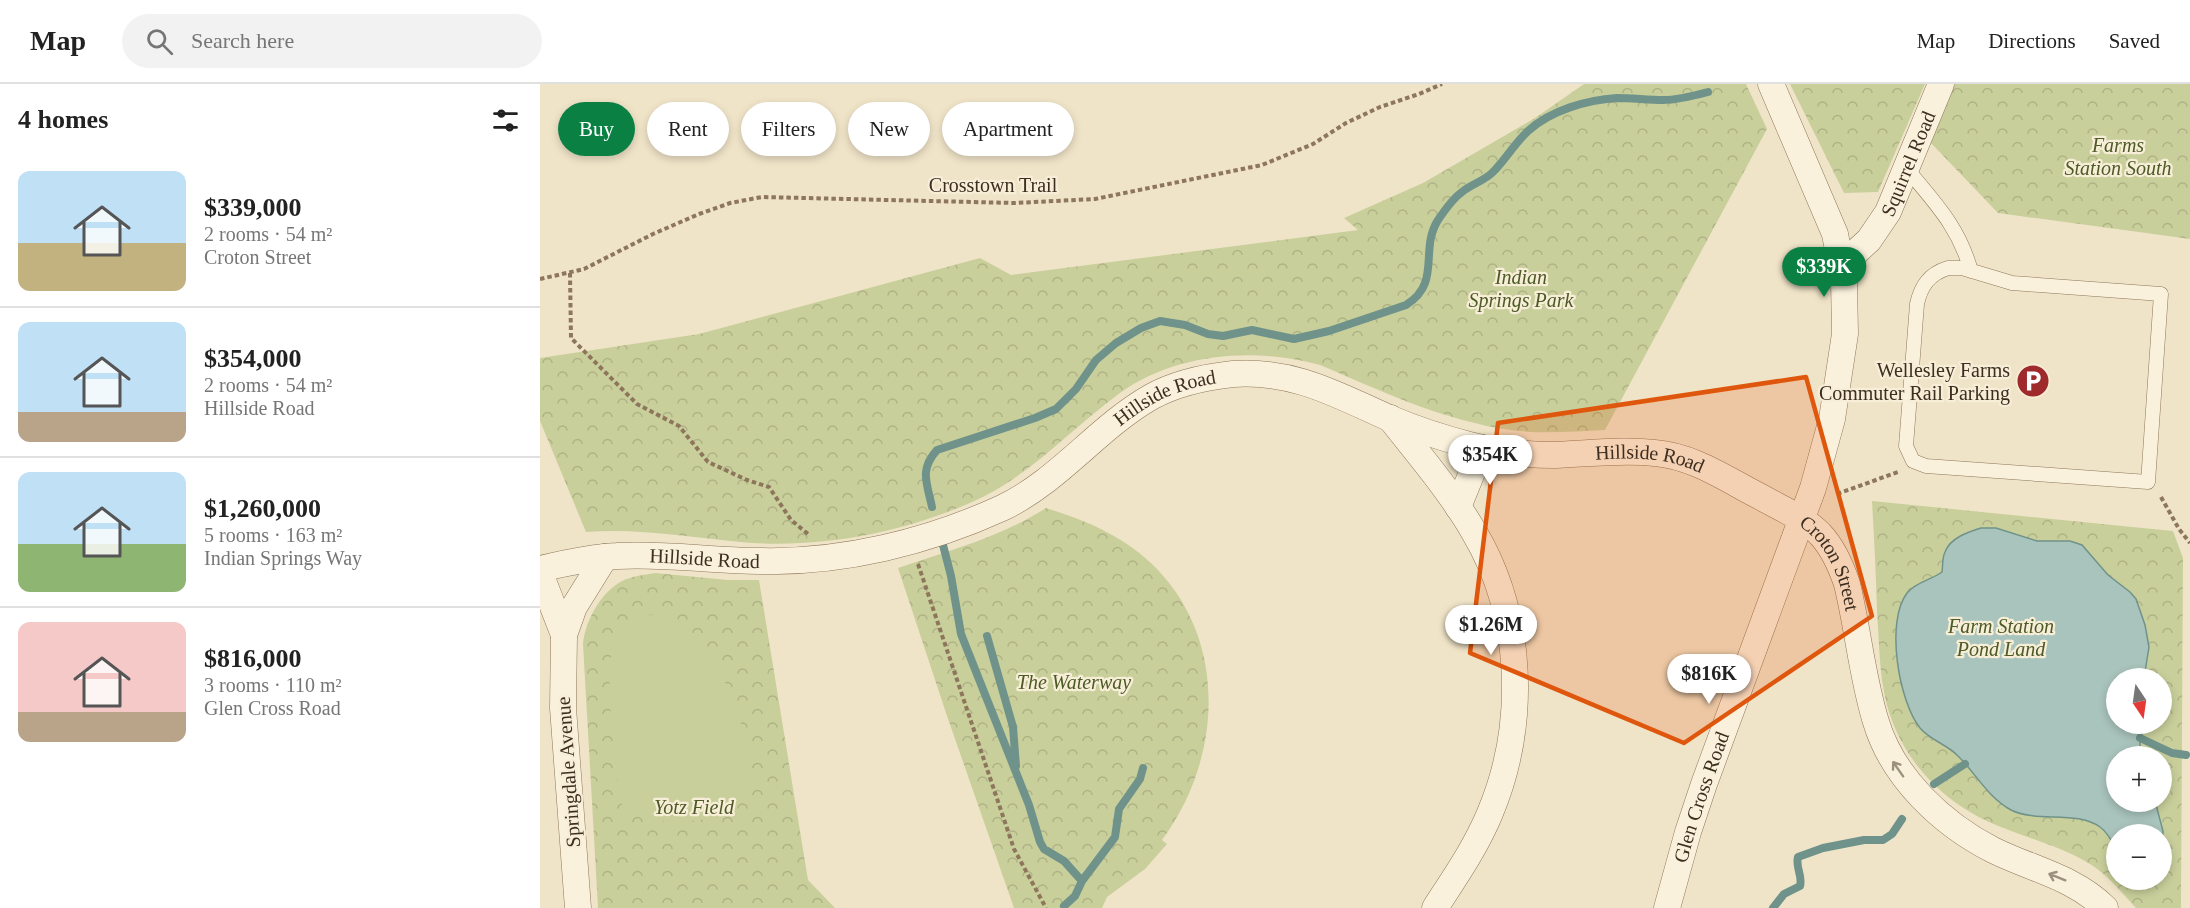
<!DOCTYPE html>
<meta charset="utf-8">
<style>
body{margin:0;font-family:Georgia,serif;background:#f2f2f2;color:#222;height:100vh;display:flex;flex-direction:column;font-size:22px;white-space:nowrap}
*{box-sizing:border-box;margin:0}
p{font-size:20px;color:#767676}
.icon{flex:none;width:33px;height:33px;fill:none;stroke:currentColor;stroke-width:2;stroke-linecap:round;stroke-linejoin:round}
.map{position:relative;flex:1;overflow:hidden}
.side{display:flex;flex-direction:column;background:#fff;width:540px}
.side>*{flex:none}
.top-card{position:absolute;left:18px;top:18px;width:570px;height:54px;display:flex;gap:12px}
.needle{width:39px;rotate:167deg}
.buttons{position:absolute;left:1566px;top:584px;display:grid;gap:12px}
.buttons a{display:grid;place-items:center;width:66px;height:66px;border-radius:50%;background:#fff;box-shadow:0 3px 9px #0003;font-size:30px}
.price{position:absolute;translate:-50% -51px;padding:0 14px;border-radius:21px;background:#fff;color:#222;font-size:20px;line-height:39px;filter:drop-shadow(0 2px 3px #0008)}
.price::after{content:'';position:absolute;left:50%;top:36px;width:18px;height:14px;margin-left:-9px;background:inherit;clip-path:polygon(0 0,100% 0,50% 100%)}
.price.active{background:#0b8043;color:#fff}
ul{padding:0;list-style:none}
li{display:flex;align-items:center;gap:18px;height:150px;padding:0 18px}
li+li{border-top:2px solid #e0e0e0}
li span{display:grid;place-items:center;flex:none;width:168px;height:120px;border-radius:12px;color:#555}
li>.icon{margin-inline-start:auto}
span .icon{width:72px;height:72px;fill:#fffc;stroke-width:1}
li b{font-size:26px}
h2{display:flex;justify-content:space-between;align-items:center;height:72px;padding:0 18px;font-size:26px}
.pill{padding:0 21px;border-radius:27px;background:#fff;box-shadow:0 3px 9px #0003;font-size:21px;line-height:54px}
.pill.active{background:#0b8043;color:#fff}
header{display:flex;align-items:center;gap:36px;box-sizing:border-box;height:84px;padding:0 30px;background:#fff;border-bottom:2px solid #e0e0e0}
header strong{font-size:28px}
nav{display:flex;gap:33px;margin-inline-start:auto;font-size:21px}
.search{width:420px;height:54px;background:#f2f2f2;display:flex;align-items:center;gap:15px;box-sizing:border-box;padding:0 21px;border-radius:33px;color:#767676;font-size:22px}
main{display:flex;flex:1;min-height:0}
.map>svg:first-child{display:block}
.park{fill:url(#park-crowns);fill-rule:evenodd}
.pitch{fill:#c9cf9b}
.water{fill:#a9c4bc;stroke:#6f938a;stroke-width:1.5}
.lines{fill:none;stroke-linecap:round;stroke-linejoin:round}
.stream{stroke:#6f938a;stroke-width:8}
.service-casing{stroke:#8d765c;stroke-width:15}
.minor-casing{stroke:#8d765c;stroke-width:27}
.path{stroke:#8d765c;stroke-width:4;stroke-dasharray:4.5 3;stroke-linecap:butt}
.service{stroke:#faf1dc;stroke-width:14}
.minor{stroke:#faf1dc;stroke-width:26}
.oneway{stroke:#9c907e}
.marked{fill:#df570d;fill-opacity:0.2;stroke:#df570d;stroke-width:4.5;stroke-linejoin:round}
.labels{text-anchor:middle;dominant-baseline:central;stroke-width:4.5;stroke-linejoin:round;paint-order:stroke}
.park-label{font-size:20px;font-style:italic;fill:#4d5a26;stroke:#f7eed8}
.street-label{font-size:20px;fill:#3d2e20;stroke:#f7eed8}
.poi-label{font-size:20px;fill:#3d2e20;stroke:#f7eed8;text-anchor:end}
</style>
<header>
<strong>Map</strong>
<div class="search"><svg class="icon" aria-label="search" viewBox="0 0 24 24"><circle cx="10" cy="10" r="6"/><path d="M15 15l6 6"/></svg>Search here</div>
<nav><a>Map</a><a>Directions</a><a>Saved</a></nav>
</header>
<main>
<section class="side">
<h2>4 homes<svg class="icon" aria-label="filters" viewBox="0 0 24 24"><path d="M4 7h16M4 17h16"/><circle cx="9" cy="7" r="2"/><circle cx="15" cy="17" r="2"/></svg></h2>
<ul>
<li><span style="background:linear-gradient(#bfe0f5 60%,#c2b280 0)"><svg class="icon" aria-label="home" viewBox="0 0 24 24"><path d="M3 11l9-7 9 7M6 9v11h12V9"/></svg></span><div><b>$339,000</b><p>2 rooms · 54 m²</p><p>Croton Street</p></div></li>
<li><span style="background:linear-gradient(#bfe0f5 75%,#b9a48a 0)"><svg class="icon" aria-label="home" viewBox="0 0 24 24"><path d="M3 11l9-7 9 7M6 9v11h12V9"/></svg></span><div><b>$354,000</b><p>2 rooms · 54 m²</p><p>Hillside Road</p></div></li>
<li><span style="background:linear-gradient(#bfe0f5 60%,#8fb573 0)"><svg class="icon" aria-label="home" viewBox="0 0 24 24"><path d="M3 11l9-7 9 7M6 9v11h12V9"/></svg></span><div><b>$1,260,000</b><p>5 rooms · 163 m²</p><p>Indian Springs Way</p></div></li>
<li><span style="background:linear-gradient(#f6c9c9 75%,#b9a48a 0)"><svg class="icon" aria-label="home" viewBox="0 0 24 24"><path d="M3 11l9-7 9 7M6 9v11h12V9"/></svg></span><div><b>$816,000</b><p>3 rooms · 110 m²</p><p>Glen Cross Road</p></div></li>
</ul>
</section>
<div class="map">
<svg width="1650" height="824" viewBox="0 0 1650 824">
<defs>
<pattern id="park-crowns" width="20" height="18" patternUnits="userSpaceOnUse" patternTransform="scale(1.5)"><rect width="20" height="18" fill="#c9cf9b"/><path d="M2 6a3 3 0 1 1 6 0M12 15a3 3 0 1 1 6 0" fill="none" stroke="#aeb285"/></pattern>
</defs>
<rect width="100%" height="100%" fill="#f0e4c8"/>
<!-- park -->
<path class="park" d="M1044,0H1206L1227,45L1065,346C1041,347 1016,349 991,348C917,343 848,310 780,281C715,263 636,269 580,309C528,347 490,393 430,419C358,450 278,465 200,458C148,453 98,444 46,448L0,337V274L159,250L440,174L471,191L818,146L804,134L883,99L995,34Z
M1250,0H1385L1338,108L1304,109Z
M1415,0H1650V155L1458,129L1390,58Z
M1332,417L1633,447L1643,474L1641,824H1596C1582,809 1568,791 1550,780C1519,761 1482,753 1449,738C1396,714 1355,667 1344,608C1339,581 1339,554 1337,527C1336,490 1334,454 1332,417ZM1576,594H1622V639H1576ZM1576,672H1622V717H1576ZM1576,750H1622V795H1576Z
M506,424C545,436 581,451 611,479C689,553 683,674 622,756L627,760L605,785L567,813L562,824H474L407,632L358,484C408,467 461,453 506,424Z
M115,489L188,496H219L268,796L295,824H58L43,560C45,537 61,508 82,497C92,492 104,491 115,489Z"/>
<!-- pitch -->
<path class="pitch" d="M119,529C129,531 137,533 144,540C161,555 176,580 186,600C197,623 218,684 206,707C192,734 155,739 129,738C110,736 91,735 80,718C77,684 60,579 77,554C87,538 102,533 119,529Z"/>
<!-- water -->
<path class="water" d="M1441,444H1456L1497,457H1530L1542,461L1568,491L1590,508L1596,515L1605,541L1609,563L1604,594H1576V639H1607L1600,654V672H1576V717H1615L1623,747L1622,768V750H1576V764C1572,757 1567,748 1560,743C1537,726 1497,739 1471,726C1448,714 1435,688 1417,671C1406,660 1390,656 1380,644C1359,618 1345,538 1367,509C1376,498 1391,496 1402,488C1403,481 1402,474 1405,468C1410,454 1428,448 1441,444Z"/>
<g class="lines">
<!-- stream -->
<path class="stream" d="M392,423C387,399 379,386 397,366L495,334L516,325L536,305L556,276L576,259L601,244L620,237L645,241L668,250L683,252L712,246L754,255L789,247L866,221C902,199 879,166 898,136C905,126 912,115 922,108C932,100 944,97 953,88C965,76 975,59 988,47C1011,26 1047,16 1077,14C1092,14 1108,16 1123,16C1138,16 1153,12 1168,8
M403,461L411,492L421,550L489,721L500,758L504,765L524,777L542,797L535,812L524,822
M447,552L473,643L476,682
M1600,654L1632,669L1646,671
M1394,700L1425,680
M542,797L575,753L579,725L600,695L603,684
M1233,824L1244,810L1260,802C1263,792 1255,783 1258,773L1283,764L1324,756H1343L1352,750L1362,735"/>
<!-- service casing -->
<g class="service-casing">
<path id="service" d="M1367,85C1395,119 1419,143 1431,187
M1408,184H1422L1472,199L1621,210L1608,398L1386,382L1373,377L1366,362L1377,220C1381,202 1389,190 1408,184Z"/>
</g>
<!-- minor casing -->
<g class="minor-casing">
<g id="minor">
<path id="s1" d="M1302,181L1329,156L1348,128L1401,0"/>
<path d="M850,334C879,371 911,408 934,448C984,532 987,641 950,729C936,763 915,793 895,824"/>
<path d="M918,423L942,364"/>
<path id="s2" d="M0,485C25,479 51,473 77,472C125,469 172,477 220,477C302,479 388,458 462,424C519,397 557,344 611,313C636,299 665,293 693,290C754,286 795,310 849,334C875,345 902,354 930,361C958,368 986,371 1015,371C1048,370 1082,365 1115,369C1153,372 1186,395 1219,412C1240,424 1263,433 1280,450C1293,464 1301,482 1307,500C1318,545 1322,593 1336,638C1353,694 1402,740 1453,766C1491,785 1534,793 1565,824"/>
<path d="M0,489L24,551"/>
<path d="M38,824L23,624L24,551L34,523L65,473"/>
<path id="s3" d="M1127,824L1148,748L1164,700L1273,404L1292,335L1305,250L1304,197L1295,150L1231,0"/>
</g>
</g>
<!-- path -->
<path class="path" d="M30,189L31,254L97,320L139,342L168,378L207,396L229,403L251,436L268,450
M0,195L44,185L113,150L159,130L190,119L222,113L475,119L555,115L722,81L773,60L806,39L840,23L879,10L902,0
M1297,410L1358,388
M1621,413L1639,445L1650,459
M378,480L474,765L506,824"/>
<!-- service -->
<use href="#service" class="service"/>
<!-- minor -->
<use href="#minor" class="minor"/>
</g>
<!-- one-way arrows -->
<defs><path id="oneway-shaft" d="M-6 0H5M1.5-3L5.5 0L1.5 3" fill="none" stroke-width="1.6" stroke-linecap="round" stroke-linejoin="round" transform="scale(1.5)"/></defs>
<g class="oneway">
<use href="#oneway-shaft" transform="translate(1358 685) rotate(-125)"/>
<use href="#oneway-shaft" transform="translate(1517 793) rotate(-158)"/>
</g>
<!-- marked area -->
<path class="marked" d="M1266,293L1332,532L1144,659L930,569L958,339Z"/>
<!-- icons -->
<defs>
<g id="parking-disc" transform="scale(1.725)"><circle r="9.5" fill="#9e2a2b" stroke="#f7eed8"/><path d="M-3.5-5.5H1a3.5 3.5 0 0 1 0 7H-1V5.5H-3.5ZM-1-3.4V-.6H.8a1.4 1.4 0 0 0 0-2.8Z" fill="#fff"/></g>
</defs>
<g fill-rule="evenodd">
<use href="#parking-disc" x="1493" y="297"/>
</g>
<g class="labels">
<!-- park labels -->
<g class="park-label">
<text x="1578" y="61">Farms<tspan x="1578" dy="23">Station South</tspan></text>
<text x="981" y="193">Indian<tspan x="981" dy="23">Springs Park</tspan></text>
<text x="1461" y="542">Farm Station<tspan x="1461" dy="23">Pond Land</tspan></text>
<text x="534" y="598">The Waterway</text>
<text x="154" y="723">Yotz Field</text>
</g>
<!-- street labels -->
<g class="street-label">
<text stroke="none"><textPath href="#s1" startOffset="123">Squirrel Road</textPath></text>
<text x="453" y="101">Crosstown Trail</text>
<text stroke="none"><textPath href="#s2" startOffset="670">Hillside Road</textPath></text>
<text stroke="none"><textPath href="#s2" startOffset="1174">Hillside Road</textPath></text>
<text stroke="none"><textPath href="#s2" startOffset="166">Hillside Road</textPath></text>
<text stroke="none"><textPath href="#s2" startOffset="1395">Croton Street</textPath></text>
<text transform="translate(28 688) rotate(-94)">Springdale Avenue</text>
<text stroke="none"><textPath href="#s3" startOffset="116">Glen Cross Road</textPath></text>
</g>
<!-- poi labels -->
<g class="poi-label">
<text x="1470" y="286">Wellesley Farms<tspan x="1470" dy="23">Commuter Rail Parking</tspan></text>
</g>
</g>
</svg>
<div class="buttons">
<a><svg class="needle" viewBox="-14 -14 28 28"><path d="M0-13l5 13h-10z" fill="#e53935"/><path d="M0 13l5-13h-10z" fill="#767676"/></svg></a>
<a>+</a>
<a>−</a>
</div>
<b class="price active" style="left:1284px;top:214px">$339K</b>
<b class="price" style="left:950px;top:402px">$354K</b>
<b class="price" style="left:951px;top:572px">$1.26M</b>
<b class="price" style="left:1169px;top:621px">$816K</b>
<div class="top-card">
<a class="pill active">Buy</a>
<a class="pill">Rent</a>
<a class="pill">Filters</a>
<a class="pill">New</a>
<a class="pill">Apartment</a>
</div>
</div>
</main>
